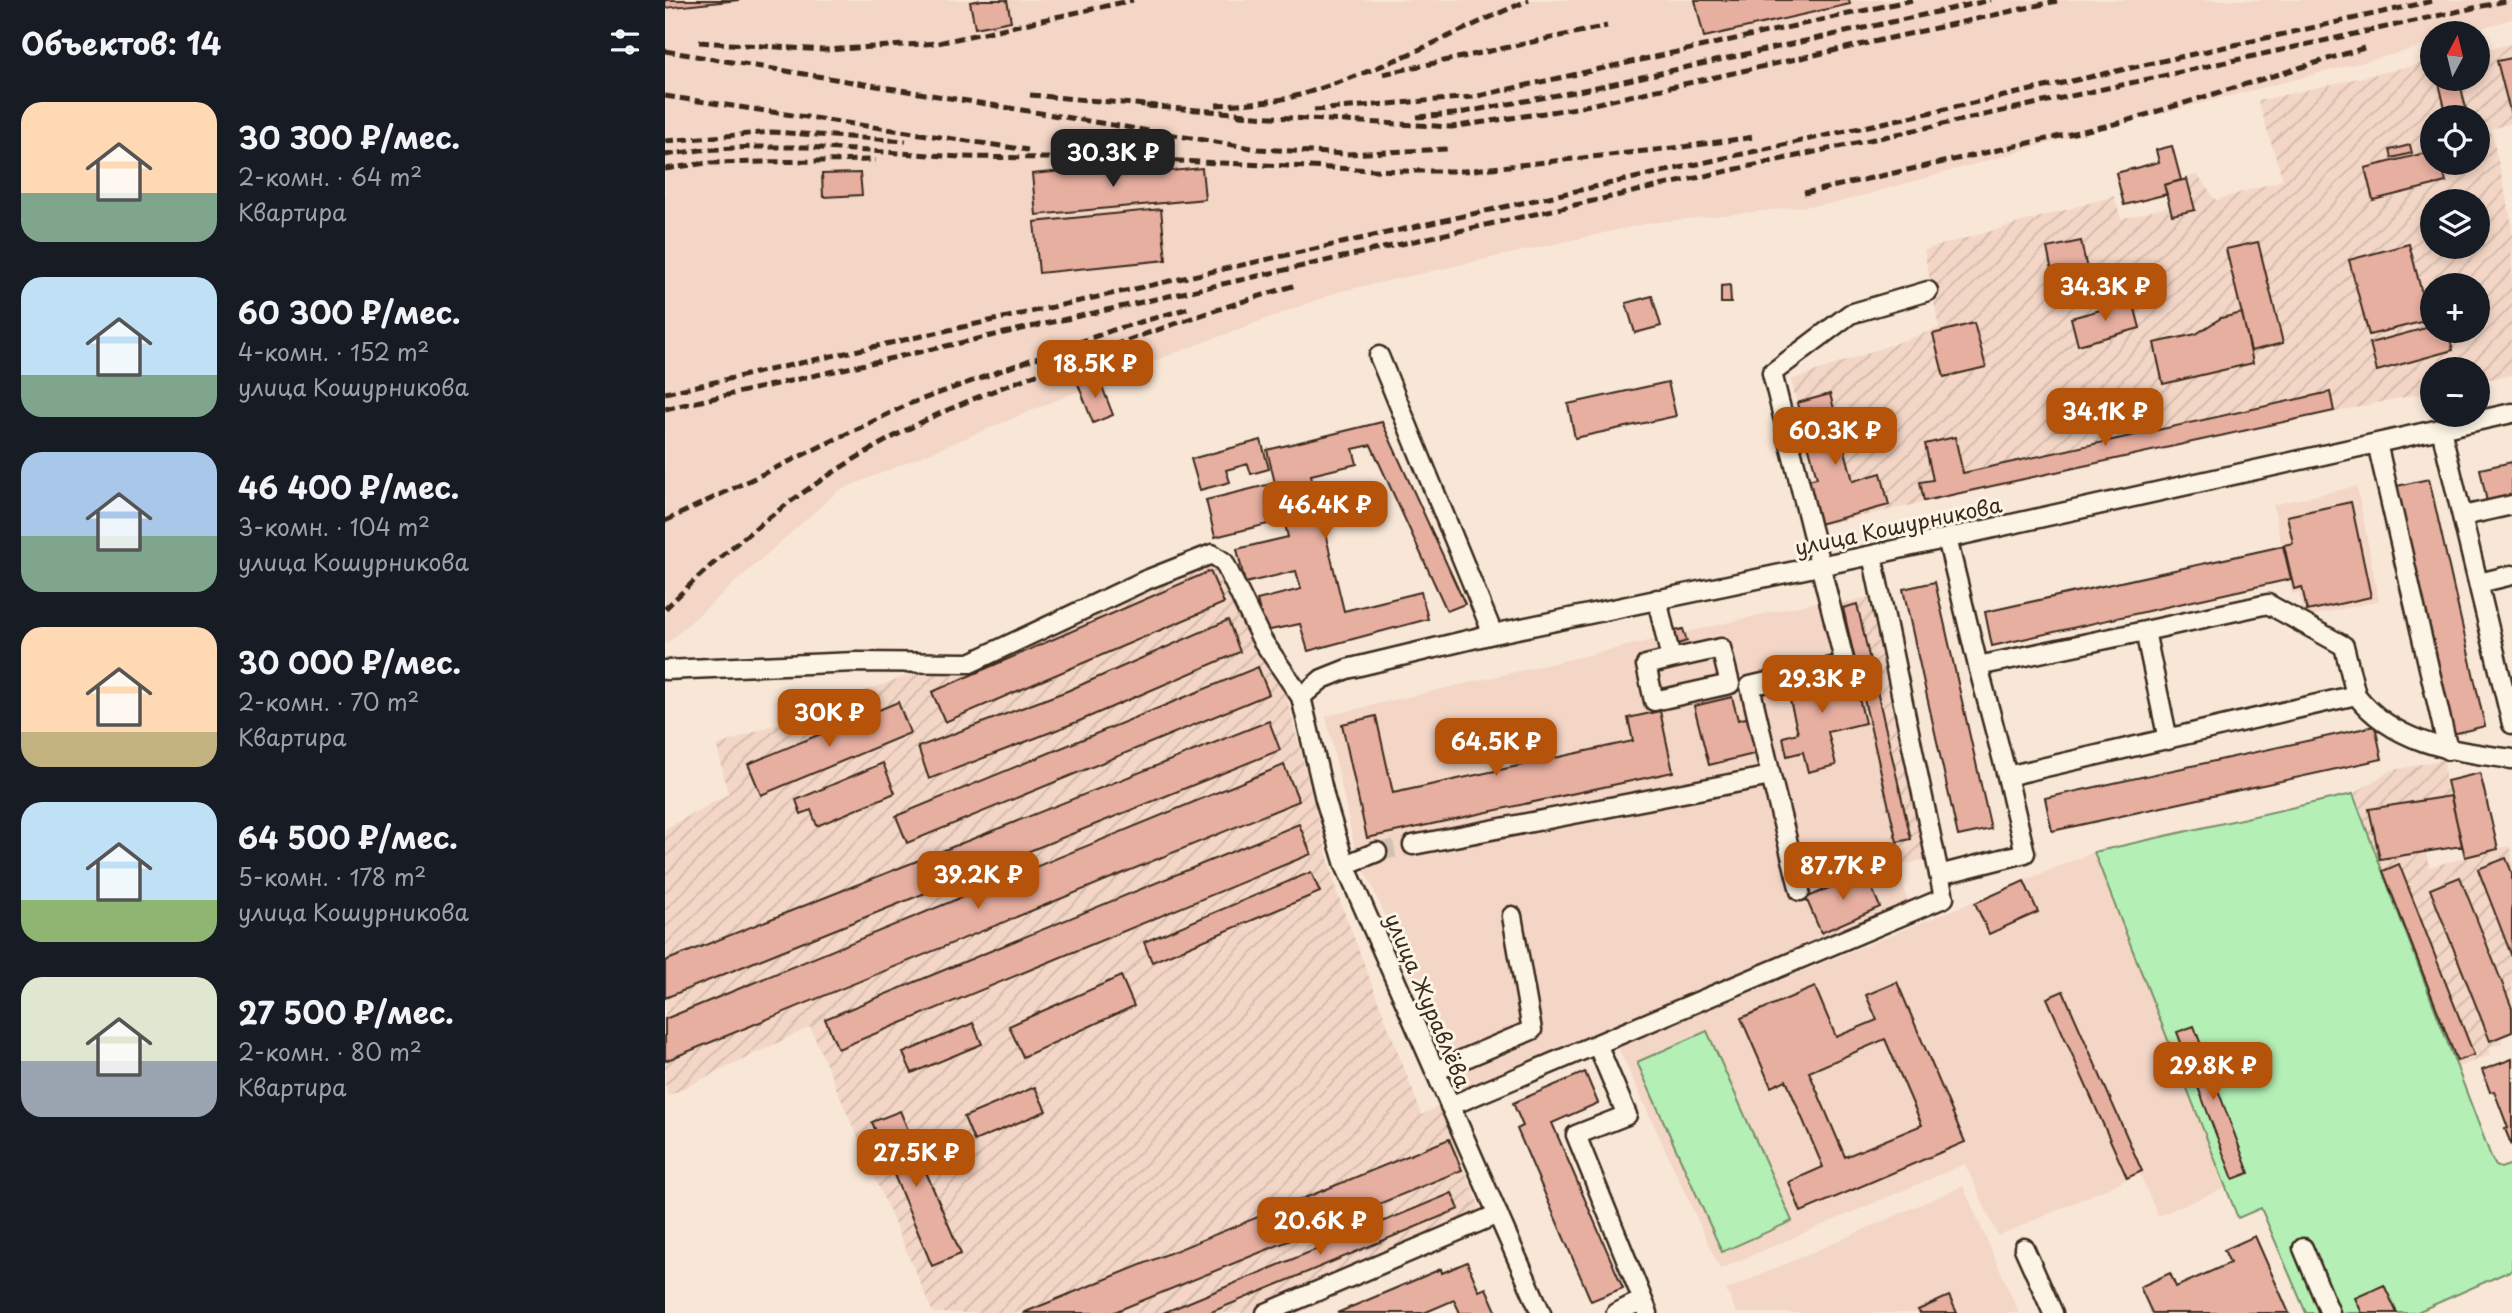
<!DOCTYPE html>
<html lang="ru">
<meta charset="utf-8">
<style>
body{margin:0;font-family:"Playpen Sans",sans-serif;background:#242831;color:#f1f3f6;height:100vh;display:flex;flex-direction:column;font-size:26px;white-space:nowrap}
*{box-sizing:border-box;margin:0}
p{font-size:23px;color:#9ea1a6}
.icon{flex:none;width:38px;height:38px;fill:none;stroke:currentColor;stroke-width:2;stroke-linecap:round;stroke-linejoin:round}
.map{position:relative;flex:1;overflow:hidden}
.sheet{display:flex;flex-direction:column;background:#171b24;width:665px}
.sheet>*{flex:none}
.needle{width:46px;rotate:7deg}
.fabs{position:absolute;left:1755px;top:21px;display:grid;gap:14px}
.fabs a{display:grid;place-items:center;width:70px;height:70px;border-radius:50%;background:#171b24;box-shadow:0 4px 10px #0003;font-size:35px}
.price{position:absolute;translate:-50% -60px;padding:0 16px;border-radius:14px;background:#b45309;color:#fff;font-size:23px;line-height:46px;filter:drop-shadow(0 2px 4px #0008)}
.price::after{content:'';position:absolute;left:50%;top:42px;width:21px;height:16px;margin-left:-10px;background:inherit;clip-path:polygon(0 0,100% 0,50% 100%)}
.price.current{background:#222;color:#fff}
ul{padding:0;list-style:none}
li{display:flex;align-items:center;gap:21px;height:175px;padding:0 21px}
li span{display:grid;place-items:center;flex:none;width:196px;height:140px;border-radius:21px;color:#555}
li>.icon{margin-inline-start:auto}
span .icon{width:84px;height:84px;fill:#fffc;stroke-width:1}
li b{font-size:30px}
h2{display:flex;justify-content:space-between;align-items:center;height:84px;padding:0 21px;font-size:30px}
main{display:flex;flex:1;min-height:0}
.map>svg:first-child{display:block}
.built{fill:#f3d6c6}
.industrial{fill:url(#industrial-furrows);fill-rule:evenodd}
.green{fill:#b4f0b5;stroke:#788d6a;stroke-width:2}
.building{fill:#e7afa0;stroke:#3b2a1e;stroke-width:2;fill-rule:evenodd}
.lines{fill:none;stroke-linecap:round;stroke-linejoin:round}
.minor-tunnel{stroke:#d2c1b2;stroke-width:18;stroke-dasharray:18 9;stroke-linecap:butt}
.minor-casing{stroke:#3b2a1e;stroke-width:23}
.minor{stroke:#fcf5e5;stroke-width:18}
.rail{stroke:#3b2a1e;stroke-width:5;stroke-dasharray:10 5;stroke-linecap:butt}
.labels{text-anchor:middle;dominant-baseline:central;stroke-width:6;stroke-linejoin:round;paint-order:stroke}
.street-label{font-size:21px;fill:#3b2a1e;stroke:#fcf5e5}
</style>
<main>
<section class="sheet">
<h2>Объектов: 14<svg class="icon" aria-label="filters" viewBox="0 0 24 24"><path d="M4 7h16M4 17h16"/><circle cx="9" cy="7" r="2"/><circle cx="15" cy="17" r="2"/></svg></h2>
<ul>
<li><span style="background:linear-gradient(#ffd9b3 65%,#7fa58c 0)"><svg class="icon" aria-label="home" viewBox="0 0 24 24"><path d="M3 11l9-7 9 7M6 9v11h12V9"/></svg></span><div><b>30 300 ₽/мес.</b><p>2-комн. · 64 m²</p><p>Квартира</p></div></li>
<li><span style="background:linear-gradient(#bfe0f5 70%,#7fa58c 0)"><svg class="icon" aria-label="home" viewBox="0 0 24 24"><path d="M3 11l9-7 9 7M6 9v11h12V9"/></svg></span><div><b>60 300 ₽/мес.</b><p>4-комн. · 152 m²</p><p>улица Кошурникова</p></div></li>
<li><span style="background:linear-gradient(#a9c7e8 60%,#7fa58c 0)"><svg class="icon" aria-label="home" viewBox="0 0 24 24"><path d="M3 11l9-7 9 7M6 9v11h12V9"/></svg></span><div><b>46 400 ₽/мес.</b><p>3-комн. · 104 m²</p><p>улица Кошурникова</p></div></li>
<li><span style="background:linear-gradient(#ffd9b3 75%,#c2b280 0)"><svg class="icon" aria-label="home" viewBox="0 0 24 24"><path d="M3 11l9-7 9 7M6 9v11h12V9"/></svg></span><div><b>30 000 ₽/мес.</b><p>2-комн. · 70 m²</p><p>Квартира</p></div></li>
<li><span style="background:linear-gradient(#bfe0f5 70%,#8fb573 0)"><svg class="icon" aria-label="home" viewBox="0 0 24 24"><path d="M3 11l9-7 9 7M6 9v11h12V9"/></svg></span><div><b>64 500 ₽/мес.</b><p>5-комн. · 178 m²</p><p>улица Кошурникова</p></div></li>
<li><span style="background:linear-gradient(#dfe7d0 60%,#9aa5b1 0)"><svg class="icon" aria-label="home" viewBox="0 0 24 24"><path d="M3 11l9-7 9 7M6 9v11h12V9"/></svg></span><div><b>27 500 ₽/мес.</b><p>2-комн. · 80 m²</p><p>Квартира</p></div></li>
</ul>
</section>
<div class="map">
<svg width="1847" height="1313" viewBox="0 0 1847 1313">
<defs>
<pattern id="industrial-furrows" width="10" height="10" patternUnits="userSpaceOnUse" patternTransform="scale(1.75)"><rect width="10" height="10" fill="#f3d6c6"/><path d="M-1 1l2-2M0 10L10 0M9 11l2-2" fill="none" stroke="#d1b8aa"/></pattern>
</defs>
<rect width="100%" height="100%" fill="#f8e7d7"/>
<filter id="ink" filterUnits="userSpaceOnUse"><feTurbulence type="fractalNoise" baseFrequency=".0143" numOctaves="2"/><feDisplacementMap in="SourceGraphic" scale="14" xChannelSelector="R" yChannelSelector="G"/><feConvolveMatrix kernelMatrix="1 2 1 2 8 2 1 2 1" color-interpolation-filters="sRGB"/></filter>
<g filter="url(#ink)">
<!-- built -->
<path class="built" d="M0,0H1847V19L1799,33H1768L1767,43L1734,53L1435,129L1171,203L984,223L673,292L457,373L173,491L0,645Z
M1692,486L1714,601L1640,617L1634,592L1627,594L1608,505Z
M1172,597L1243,904L799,1091L690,849L661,716Z
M1429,852L1560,1188L1493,1216L1475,1174L1333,1236L1300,1164L1055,1269L953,1047Z
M1298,1186L1354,1313H1072L1061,1290Z"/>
<!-- industrial -->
<path class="industrial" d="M1847,44V123L1826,129L1847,224V375L1813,381V369H1768L1767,391L1152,526L1140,478L1150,475L1126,380L1274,328L1259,250L1449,196L1456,219L1502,207L1506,217L1531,211L1523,177L1533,175L1551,200L1618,180L1593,101L1767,61L1768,79H1813V51ZM1768,117H1813V163H1768ZM1768,201H1813V247H1768ZM1768,285H1813V331H1768Z
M548,562L619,687L672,893L757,1115L773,1106L824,1229L634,1313H268L145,1027L3,1096L0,1084V829L63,794L52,746Z
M1224,592L1280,854L1234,866L1174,604Z
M1779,759L1780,778L1793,844L1761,850L1764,867L1844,846L1847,853V1027L1835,1032L1838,1044L1824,1047L1825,1055L1791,1068L1688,794L1725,771Z"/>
<!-- green -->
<path class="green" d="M1688,794L1827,1159L1831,1166L1836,1168L1847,1164V1270L1750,1313H1641L1596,1208L1573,1218L1429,852Z
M1042,1031L1127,1221L1057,1252L972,1062Z"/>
<!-- building -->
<path class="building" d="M0,0H74L0,8Z
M317,0H342L346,21L310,28L305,2Z
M1030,0H1184L1185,4L1039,37Z
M1847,58V119L1832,61Z
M1773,79H1794L1803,117H1782Z
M1745,145L1747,153L1727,158L1725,150Z
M1507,146L1516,180L1499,185L1502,194L1459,205L1451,173L1494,162L1491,150Z
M1768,151V163H1776L1781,182L1708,200L1700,168Z
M452,166L453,176L537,168L540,199L371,215L367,174Z
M195,173L197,195L158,197L157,174Z
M1522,179L1530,210L1507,215L1499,185Z
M496,209L501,260L374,273L369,222Z
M1416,241L1423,274L1389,281L1382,248Z
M1593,242L1618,343L1586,351L1561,249Z
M1744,244L1764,320L1704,335L1684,260Z
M1065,285L1066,303H1056V286Z
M987,296L996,326L970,333L961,303Z
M1468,301L1475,328L1413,345L1406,318Z
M1577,313L1588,363L1498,384L1489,343L1531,334L1556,318Z
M1309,323L1321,367L1279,377L1268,334Z
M1768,326V331H1783L1788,350L1712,371L1705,343Z
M433,376L448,415L428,423L413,384Z
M1003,382L1011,416L910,438L903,404Z
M1665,392L1669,411L1259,501L1255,482L1268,480L1260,444L1290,437L1298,473Z
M1165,394L1188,481L1216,473L1224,505L1154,524L1143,480L1152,478L1132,403Z
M717,422L800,604L782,611L706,445L688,449L692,464L646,475L679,611L756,592L763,619L643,651L635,624L600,631L592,600L636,589L631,571L580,583L572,549L623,537L619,520L550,537L541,500L610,483L602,450Z
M596,440L604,469L586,474L583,464L561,470L565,482L535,490L526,459Z
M1847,462V497L1822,502L1815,469Z
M1764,479L1820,726L1788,734L1732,486Z
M1686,502L1706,597L1642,611L1637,587L1629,589L1619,545L1628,543L1622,516Z
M1618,546L1626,579L1327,646L1320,612Z
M545,571L559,603L280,722L267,692Z
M1270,582L1326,829L1293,836L1238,589Z
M1192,604L1246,839L1232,842L1178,608Z
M563,620L575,652L412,722L264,779L253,747L402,691Z
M1018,629L1022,641L1010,645L1006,632Z
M593,667L604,694L242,843L231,816Z
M1187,668L1200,723L1163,732L1171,765L1143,772L1138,752L1122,756L1118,737L1133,733L1121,684Z
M1067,697L1073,720L1085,717L1093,753L1044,765L1029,706Z
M233,702L245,733L96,795L83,764Z
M995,711L1008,772L702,838L677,724L711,716L728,793L968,741L963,718Z
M604,721L615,750L0,998V961Z
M1710,726L1717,759L1387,831L1380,798Z
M218,763L230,793L152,826L146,810L136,814L131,800Z
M619,765L634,801L0,1061V1019Z
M1815,773L1833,849L1800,857L1782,781Z
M1786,796L1797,846L1715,859L1704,809Z
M634,824L646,854L173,1049L160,1019Z
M1841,858L1847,873V957L1813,869Z
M1734,864L1809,1055L1792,1061L1718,871Z
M646,872L655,892L487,962L479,942Z
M1200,872L1215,907L1156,933L1141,898Z
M1795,877L1847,1008V1032L1825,1041L1765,889Z
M1359,881L1373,912L1324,934L1310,903Z
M456,976L469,1006L358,1057L344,1026Z
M1232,982L1300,1142L1136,1212L1124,1182L1158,1167L1121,1080L1106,1087L1076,1018L1150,987L1171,1037L1212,1020L1201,995ZM1220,1039L1257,1125L1180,1157L1144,1072Z
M1398,991L1477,1171L1462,1178L1382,998Z
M308,1023L317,1044L247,1073L238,1053Z
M1529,1026L1584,1173L1568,1179L1512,1032Z
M1847,1059V1146L1840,1129L1843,1128L1829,1091L1825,1092L1817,1070Z
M920,1072L933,1103L887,1123L958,1288L926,1301L852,1129L858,1126L848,1103Z
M370,1087L381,1111L309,1141L299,1117Z
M235,1111L296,1254L267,1266L207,1122Z
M784,1139L797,1170L447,1313H358Z
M787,1193L794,1209L544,1313H498Z
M1590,1236L1624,1313H1487L1475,1287L1505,1273L1511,1287L1565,1263L1559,1250Z
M802,1262L814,1291L821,1288L832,1313H795L789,1300L759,1313H672L776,1269L777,1273Z
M1719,1285L1732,1313H1697L1690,1298Z
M1284,1296L1292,1313H1255L1253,1310Z"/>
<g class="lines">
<!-- minor-tunnel -->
<path class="minor-tunnel" d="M712,852L748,845"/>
<!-- minor casing -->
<g class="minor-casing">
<path id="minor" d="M714,356L828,634
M1776,429L1847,724
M1712,443L1783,750
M1798,516L1847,505
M1282,538L1313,666L1480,631L1503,740
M1814,583L1847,575
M992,599L1006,659L981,665L989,701L1065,684L1056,648L1006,659
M1480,631L1603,604L1679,646L1691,695
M1313,666L1342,776
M0,670L191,662L305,663L481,580L547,554L559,562L597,640L636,697L660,799L680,865L876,1313
M636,697L657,679L682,669L828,634L1207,555L1847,413
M1106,776L1135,891
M748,845L1106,776L1085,686L1180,664L1107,373L1185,314L1263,291
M680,865L712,852
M1274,875L1360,853L1342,776L1691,695C1730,745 1789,751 1847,759
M932,1044L962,1115L911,1135L983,1313
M770,1071L867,1030L847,916
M785,1106L1279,898L1207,555
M1359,1248L1388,1313
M1638,1248L1665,1313
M601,1313L833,1214
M951,1313L977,1300"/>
</g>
<!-- minor -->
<use href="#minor" class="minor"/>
<!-- rail -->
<path class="rail" d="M34,42L159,50L273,43L468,0
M0,51L593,149L681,154L784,149
M718,74L942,26
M365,95L492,106
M0,96L363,150
M551,105C580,104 614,102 641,93C718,70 790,32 864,0
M481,106L582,114
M649,110L808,97L1247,0
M572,115L787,127L911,108L1392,1
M752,117L789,114L909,92L1326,0
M0,141L107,132L241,141
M0,155L35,150L88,147H142L296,157L468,159L733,171H799L1017,147L1089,137
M0,169L41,163L210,160
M1139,193L1454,123L1699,48
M0,393L1772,0
M0,409L1008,183L1845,0
M0,521L244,404L448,330L524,308
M0,609C73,536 155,474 247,427C292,404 338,387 385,369C466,338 548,310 631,285"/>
</g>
</g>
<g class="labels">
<!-- street labels -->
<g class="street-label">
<text transform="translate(1233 525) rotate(-12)">улица Кошурникова</text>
<text transform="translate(764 1000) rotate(67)">улица Журавлёва</text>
</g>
</g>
</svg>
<div class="fabs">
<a><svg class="needle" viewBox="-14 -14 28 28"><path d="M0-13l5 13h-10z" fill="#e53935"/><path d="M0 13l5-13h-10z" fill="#9ea1a6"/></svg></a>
<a><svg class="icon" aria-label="locate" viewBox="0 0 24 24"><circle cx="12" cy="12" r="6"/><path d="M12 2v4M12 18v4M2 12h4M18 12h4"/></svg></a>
<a><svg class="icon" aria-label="layers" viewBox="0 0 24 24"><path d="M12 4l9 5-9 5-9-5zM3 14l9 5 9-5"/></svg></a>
<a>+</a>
<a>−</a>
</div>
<b class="price current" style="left:448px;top:189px">30.3K ₽</b>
<b class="price" style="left:1440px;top:323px">34.3K ₽</b>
<b class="price" style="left:430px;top:400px">18.5K ₽</b>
<b class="price" style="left:1440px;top:448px">34.1K ₽</b>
<b class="price" style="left:1170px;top:467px">60.3K ₽</b>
<b class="price" style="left:660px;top:541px">46.4K ₽</b>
<b class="price" style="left:1157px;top:715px">29.3K ₽</b>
<b class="price" style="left:164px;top:749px">30K ₽</b>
<b class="price" style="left:831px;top:778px">64.5K ₽</b>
<b class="price" style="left:1178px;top:902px">87.7K ₽</b>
<b class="price" style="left:313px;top:911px">39.2K ₽</b>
<b class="price" style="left:1548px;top:1102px">29.8K ₽</b>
<b class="price" style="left:251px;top:1189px">27.5K ₽</b>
<b class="price" style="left:655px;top:1257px">20.6K ₽</b>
</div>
</main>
